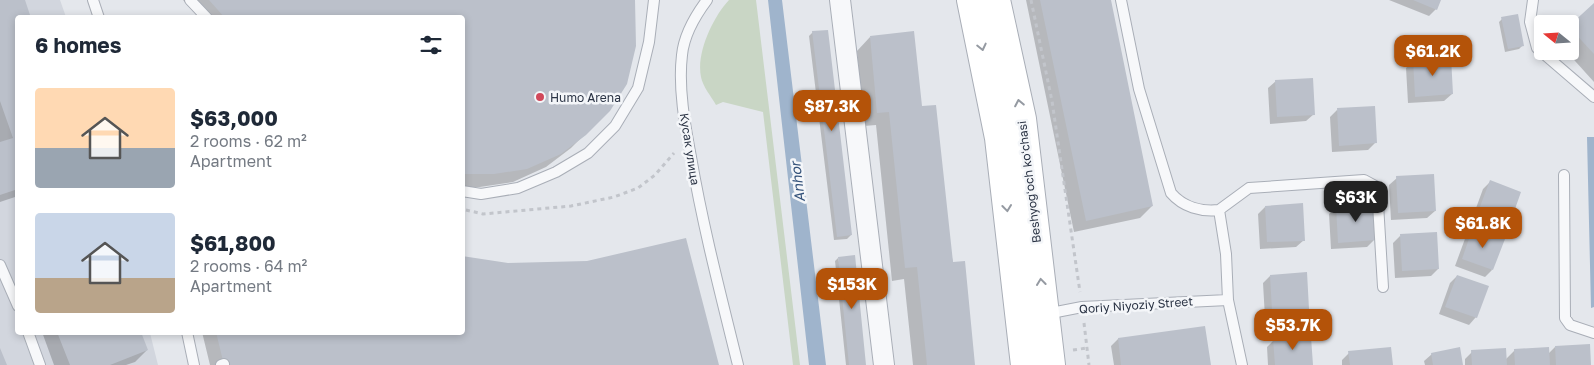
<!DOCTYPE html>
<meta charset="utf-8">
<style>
body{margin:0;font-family:"Golos Text",sans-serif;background:#f6f6f7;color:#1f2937;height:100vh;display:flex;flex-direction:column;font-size:19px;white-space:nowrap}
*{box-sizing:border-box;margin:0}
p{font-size:16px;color:#747a83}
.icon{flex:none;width:28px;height:28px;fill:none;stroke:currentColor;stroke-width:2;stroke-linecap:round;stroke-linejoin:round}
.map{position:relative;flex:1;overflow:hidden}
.side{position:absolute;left:15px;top:15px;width:450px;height:320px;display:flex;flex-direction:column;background:#fff;border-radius:5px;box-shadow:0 2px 8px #0003}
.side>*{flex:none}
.needle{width:32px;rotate:288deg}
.buttons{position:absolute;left:1534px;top:15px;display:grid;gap:10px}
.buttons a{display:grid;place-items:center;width:45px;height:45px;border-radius:5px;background:#fff;box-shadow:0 2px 8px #0003;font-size:25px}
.price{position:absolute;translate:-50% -42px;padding:0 11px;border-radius:10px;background:#b45309;color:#fff;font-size:16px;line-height:32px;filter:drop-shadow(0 1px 2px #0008)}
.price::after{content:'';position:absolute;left:50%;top:30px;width:15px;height:11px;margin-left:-8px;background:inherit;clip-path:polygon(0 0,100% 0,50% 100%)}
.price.on{background:#222;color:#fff}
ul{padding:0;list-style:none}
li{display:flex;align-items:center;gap:15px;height:125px;padding:0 20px}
li span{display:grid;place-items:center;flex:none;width:140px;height:100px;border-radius:5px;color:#555}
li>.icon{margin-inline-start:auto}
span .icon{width:60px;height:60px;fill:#fffc;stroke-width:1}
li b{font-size:21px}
h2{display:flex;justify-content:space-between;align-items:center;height:60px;padding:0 20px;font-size:21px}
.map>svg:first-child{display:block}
.built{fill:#d2d6de}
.green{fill:#c9d6c5}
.water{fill:#9fb4cc}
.shadow{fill:#0003}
.building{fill:#bbc0ca}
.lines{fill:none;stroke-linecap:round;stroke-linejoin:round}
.service-casing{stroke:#a9aeb7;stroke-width:12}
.minor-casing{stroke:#a9aeb7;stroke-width:22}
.secondary-casing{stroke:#a9aeb7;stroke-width:30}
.path{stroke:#c2c5cb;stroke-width:3;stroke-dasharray:4 4;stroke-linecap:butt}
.service{stroke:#f7f8fa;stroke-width:10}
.minor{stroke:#f7f8fa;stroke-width:20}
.secondary{stroke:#fff;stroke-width:28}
.oneway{stroke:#959aa2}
.poi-dot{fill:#d1495b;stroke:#f4f6f9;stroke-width:2}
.labels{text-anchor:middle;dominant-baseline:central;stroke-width:5;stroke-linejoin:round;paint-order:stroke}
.poi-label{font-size:12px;fill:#2b3445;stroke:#f4f6f9;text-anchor:start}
.street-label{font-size:12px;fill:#2b3445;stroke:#f4f6f9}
.water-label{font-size:14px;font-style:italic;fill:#34527a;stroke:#f4f6f9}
</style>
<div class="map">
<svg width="1594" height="365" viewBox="0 0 1594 365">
<rect width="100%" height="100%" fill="#e4e7ec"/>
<!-- built -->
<path class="built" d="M0,0H60L66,17L18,18V332L150,333L158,365H0Z"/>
<!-- green -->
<path class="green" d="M729,0H756L800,365H793L763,112L723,102L716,105C711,96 703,87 701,77C696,53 713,17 729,0Z"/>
<!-- water -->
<path class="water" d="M768,0H782L826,365H809Z
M1587,137H1594V307L1591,308Z"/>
<!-- shadow -->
<path class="shadow" d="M0,0H23L18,18V196L0,202Z
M183,0H633L609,110L571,148L546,167L513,182L480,187H462V18H199Z
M1026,0H1109L1152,206L1140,218L1074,232Z
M1389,0H1439L1436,9L1429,16Z
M1594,5V82L1566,51H1570V27Z
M1502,19L1522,46L1519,49L1505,52L1499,22Z
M813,32L851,235L847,239L834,240L809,36Z
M870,37L921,107L974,365H913L904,279L892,281L876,125L864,126L857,51Z
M1413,61L1452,94L1444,101L1408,103L1406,68Z
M1276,81L1314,114L1306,121L1270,124L1268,88Z
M1337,110L1375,143L1368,150L1332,152L1330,117Z
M1397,178L1435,211L1427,218L1391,220L1389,185Z
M1490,182L1520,193L1509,223L1502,230L1472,219L1483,189Z
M1265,207L1304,240L1296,247L1260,249L1258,214Z
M1336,207L1374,240L1367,247L1331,249L1329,214Z
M1473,229L1492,270L1485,277L1455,266L1466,236Z
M1400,236L1438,269L1431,276L1395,278L1393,243Z
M838,258L865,365H846L835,261Z
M1270,276L1308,309L1301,316L1265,318L1263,283Z
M1457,276L1476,317L1469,325L1439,314L1450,283Z
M42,332H140L147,350L135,362L126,365H54Z
M202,332H462L717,365H210Z
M1118,339L1210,365H1114L1111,346Z
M1274,340L1311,365H1268L1267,347Z
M1555,347L1590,365H1465V359L1472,352L1506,359L1515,350L1548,354Z
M1349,353L1392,365H1342V360Z
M1432,354L1462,365H1425L1424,361Z"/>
<!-- building -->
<path class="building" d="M0,0H25L31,18H18V189L0,195V142L13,138L0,101Z
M209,0H635L636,46L627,84L610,111L586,135L561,154L527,169L494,174H462V18H225Z
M1040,0H1111L1153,206L1086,221Z
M1413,0H1441L1437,10Z
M1594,3V54L1570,28V25Z
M1518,14L1524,46L1508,49L1501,17Z
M828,30L852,235L837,237L812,31Z
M914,31L922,106L936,105L953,262L965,261L975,365H927L917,267L905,268L889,112L877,113L870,36Z
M1451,57L1453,94L1415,97L1413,59Z
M1313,78L1315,115L1277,117L1275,80Z
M1375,106L1377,143L1339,146L1337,108Z
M1434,174L1436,211L1398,213L1396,176Z
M1490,180L1521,192L1510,223L1478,212Z
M1303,203L1305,241L1267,242L1265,206Z
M1374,203L1376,240L1338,243L1336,206Z
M1473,227L1505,239L1493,270L1462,259Z
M1437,232L1439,269L1402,271L1400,234Z
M686,238L719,365H224L216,332H462V256L508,263L587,261Z
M855,255L866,365H849L838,257Z
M1307,272L1309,309L1272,311L1270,275Z
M1457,275L1489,286L1477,318L1445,307Z
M1205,326L1211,365H1121L1118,338Z
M57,332H141L148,350L110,365H70Z
M1311,337L1313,365H1275L1273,339Z
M1590,344L1591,365H1556L1555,346Z
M1391,347L1393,365H1350L1348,351Z
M1460,347L1463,365H1433L1431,353Z
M1549,347L1550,365H1515L1514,349Z
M0,348L7,365H0Z
M1506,348L1507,365H1472L1471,350Z"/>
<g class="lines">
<!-- service casing -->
<g class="service-casing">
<path id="service" d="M93,0L99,18
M190,0L207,18
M707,0C695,16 684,35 682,55C678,88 685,125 691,157C703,227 721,296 738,365
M1121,0L1139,89L1171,193C1183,207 1201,212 1219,210
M1533,0L1530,22L1537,48L1594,97
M1564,175L1565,318L1570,325L1594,333
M462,191L481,194L518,188L556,172L588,153L615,126L638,88L649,42L654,0
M0,265L18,306
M1046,314L1082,307L1228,300
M28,332L40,365
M187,332L194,365
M221,365L224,364
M1242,365L1228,300L1226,254L1219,210L1249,188L1364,180L1377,187L1383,287"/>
</g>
<!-- minor casing -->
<g class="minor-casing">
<path id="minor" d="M840,0L884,365"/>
</g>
<!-- secondary casing -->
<g class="secondary-casing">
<path id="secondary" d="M971,0L999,138L1025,365
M996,0L1022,119L1051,365"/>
</g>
<!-- path -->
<path class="path" d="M1031,0L1052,101L1080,292
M466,210L483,214L571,206L614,197L638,188L655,175L674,153
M1084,323L1089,365
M1073,350L1087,348"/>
<!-- service -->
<use href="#service" class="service"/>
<!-- minor -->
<use href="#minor" class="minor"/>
<!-- secondary -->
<use href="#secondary" class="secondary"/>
</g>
<!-- one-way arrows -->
<defs><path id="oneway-chevron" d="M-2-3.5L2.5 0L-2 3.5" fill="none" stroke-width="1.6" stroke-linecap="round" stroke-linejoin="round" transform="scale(1.25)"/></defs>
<g class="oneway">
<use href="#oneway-chevron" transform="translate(982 47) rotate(77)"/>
<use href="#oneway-chevron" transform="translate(1019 103) rotate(-101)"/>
<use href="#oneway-chevron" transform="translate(1007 208) rotate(83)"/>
<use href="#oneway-chevron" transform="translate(1041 282) rotate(-97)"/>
</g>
<!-- markers -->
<circle class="poi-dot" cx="540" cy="97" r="5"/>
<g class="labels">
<!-- poi labels -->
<g class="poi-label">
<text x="550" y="97">Humo Arena</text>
</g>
<!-- street labels -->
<g class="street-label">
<text transform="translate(690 149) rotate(81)">Кусак улица</text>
<text transform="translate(1029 182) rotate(-97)">Beshyogʻoch koʻchasi</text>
<text transform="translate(1136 305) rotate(-4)">Qoriy Niyoziy Street</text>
</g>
<!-- water labels -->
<g class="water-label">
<text transform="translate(797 182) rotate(-97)">Anhor</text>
</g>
</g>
</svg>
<div class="buttons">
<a><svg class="needle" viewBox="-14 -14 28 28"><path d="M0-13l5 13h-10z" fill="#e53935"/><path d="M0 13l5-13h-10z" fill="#747a83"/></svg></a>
</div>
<b class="price" style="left:1433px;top:77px">$61.2K</b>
<b class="price" style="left:832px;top:132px">$87.3K</b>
<b class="price on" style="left:1356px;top:223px">$63K</b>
<b class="price" style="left:1483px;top:249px">$61.8K</b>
<b class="price" style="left:852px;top:310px">$153K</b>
<b class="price" style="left:1293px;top:351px">$53.7K</b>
<section class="side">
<h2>6 homes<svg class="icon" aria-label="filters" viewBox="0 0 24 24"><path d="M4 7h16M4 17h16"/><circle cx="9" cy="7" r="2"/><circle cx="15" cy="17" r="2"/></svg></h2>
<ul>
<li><span style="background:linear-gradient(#ffd9b3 60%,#9aa5b1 0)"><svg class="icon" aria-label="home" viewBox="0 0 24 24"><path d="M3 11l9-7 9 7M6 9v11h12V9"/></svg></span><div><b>$63,000</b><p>2 rooms · 62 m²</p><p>Apartment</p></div></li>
<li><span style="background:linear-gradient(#c9d6e8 65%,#b9a48a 0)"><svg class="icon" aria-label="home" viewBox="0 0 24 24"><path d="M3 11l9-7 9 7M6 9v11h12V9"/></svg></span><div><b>$61,800</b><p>2 rooms · 64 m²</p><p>Apartment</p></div></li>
</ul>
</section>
</div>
